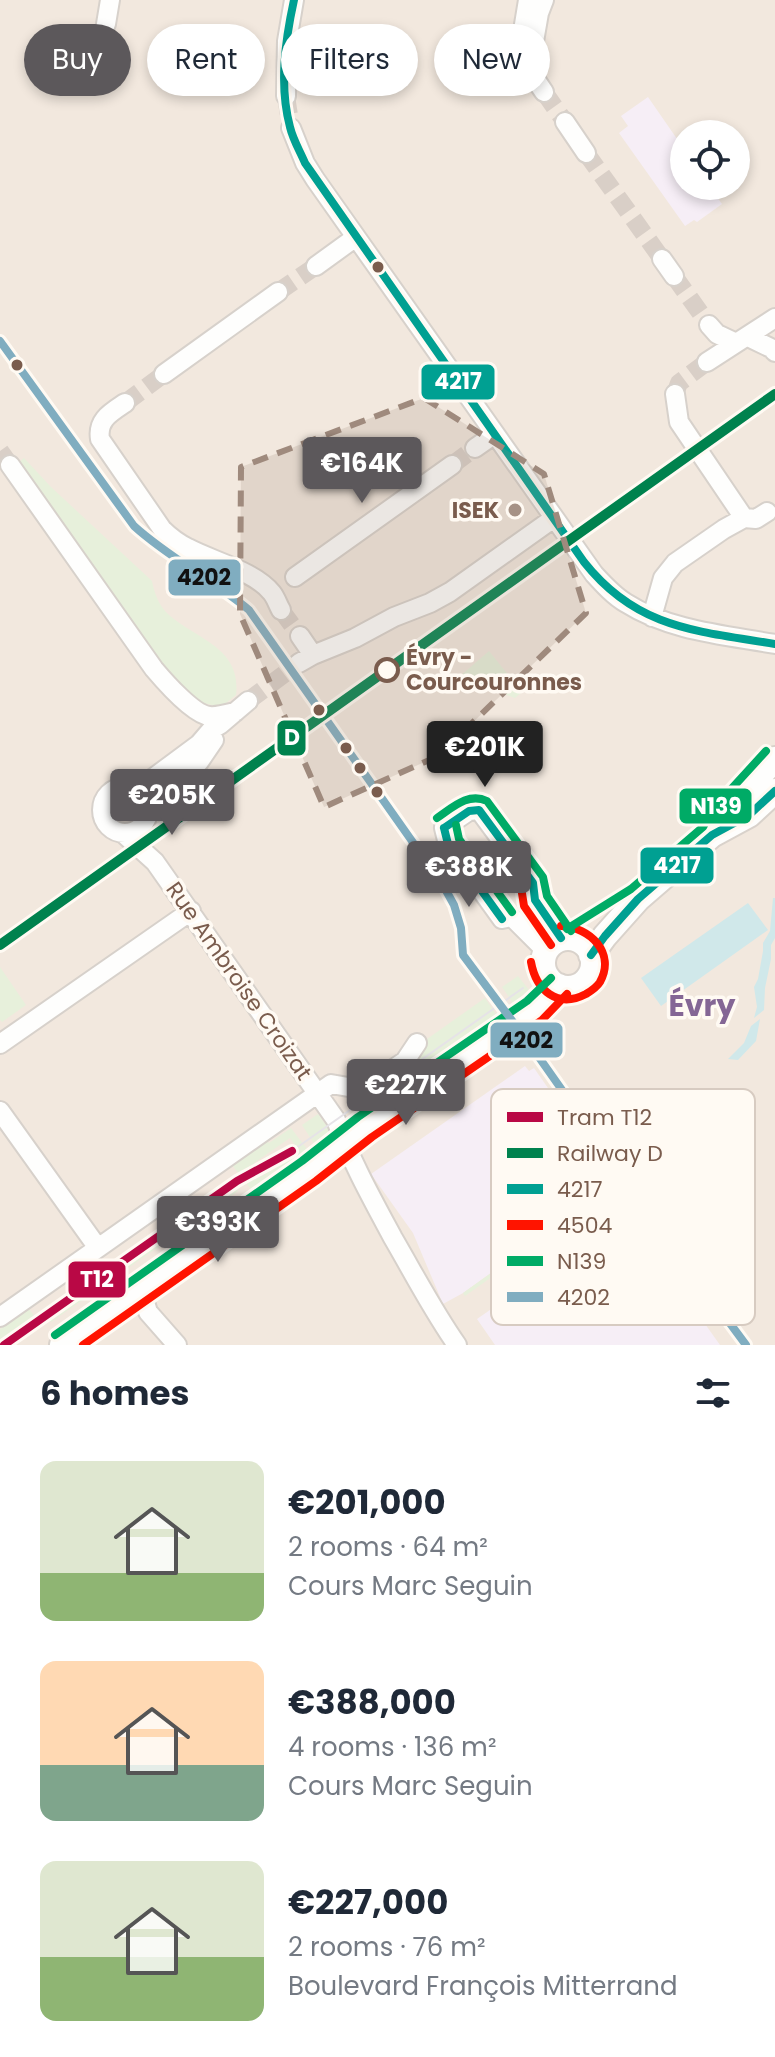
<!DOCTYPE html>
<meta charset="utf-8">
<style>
body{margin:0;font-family:Poppins,sans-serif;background:#f6f6f7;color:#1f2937;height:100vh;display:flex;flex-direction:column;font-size:30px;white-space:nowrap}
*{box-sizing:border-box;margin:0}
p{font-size:26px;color:#747a83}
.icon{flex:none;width:44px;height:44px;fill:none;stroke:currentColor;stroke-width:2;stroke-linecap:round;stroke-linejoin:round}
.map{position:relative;height:1345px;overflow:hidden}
.drawer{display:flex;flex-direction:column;background:#fff;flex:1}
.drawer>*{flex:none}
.guide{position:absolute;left:24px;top:24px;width:728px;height:72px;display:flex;gap:16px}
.buttons{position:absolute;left:670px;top:120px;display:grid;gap:16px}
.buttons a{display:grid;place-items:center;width:80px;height:80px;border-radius:50%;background:#fff;box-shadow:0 4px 12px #0003;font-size:40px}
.price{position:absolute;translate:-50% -68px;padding:0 18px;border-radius:8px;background:#5c585b;color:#fff;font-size:26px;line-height:52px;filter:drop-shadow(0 2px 4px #0008)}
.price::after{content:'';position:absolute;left:50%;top:48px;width:24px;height:18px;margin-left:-12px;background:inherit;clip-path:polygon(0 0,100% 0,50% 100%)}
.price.on{background:#222;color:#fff}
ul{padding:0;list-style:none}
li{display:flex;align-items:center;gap:24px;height:200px;padding:0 40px}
li span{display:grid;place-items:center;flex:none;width:224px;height:160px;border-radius:16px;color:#555}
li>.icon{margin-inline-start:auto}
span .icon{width:96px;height:96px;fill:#fffc;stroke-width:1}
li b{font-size:34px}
h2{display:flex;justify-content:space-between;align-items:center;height:96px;padding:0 40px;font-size:34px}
.chip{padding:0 28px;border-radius:36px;background:#fff;box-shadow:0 4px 12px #0003;font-size:28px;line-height:72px}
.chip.on{background:#5c585b;color:#fff}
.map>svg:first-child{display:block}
.residential{fill:#f2e8de;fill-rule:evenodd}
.education{fill:#f6eef6}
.green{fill:#e7f0db;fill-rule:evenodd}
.water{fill:#d0e8ea}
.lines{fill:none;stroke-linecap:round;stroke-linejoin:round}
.minor-tunnel{stroke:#d9cfc7;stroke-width:18;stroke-dasharray:18 9;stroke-linecap:butt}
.minor-casing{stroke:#d7d1cb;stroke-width:22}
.secondary-casing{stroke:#d9d2cb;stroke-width:28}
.minor{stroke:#fefefd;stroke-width:18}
.secondary{stroke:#fefefd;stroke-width:24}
.tram{stroke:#e6e3e7;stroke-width:2}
.bus-1-casing{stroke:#fffaf3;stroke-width:14}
.bus-2-casing{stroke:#fffaf3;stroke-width:14}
.bus-3-casing{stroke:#fffaf3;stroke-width:14}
.bus-4-casing{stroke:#fffaf3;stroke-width:14}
.bus-1{stroke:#00a092;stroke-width:8}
.bus-2{stroke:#ff1400;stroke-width:8}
.bus-3{stroke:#00ab66;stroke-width:8}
.bus-4{stroke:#80adc0;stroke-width:8}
.rail-1-casing{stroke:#fffaf3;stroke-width:16}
.rail-1{stroke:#00824e;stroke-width:10}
.tram-1-casing{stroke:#fffaf3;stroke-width:14}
.tram-1{stroke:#b90845;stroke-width:8}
.marked{fill:#9f8a7d;fill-opacity:0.2;stroke:#9f8a7d;stroke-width:6;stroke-dasharray:16 10;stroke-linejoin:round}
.bus-dot{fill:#7a5c4d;stroke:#fffaf3;stroke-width:3}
.poi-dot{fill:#a69286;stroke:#fffaf3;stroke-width:3}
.stop-dot{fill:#fffaf3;stroke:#7a5c4d;stroke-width:4}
.labels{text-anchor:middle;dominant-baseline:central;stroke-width:7;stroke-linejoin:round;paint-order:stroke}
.poi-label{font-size:22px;font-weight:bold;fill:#7a5c4d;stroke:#fffaf3;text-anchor:end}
.stop-label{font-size:22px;font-weight:bold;fill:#7a5c4d;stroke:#fffaf3;text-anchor:start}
.street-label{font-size:22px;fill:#7a5c4d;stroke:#fffaf3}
.district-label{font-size:30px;font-weight:bold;fill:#846695;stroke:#fffaf3}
.key{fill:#fffaf3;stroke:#d7cbc1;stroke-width:2}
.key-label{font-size:22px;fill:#7a5c4d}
.line-badge{stroke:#fffaf3;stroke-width:3}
.badge-label{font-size:22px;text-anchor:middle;font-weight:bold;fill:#fff}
.pale-badge-label{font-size:22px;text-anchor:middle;font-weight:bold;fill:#111}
</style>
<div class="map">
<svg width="775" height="1345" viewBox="0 0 775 1345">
<rect width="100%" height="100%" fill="#f9f5f0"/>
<!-- residential -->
<path class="residential" d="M0,0H775V1345H0ZM684,134H736V186H684Z"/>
<!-- education -->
<path class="education" d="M648,97L684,149V186H709L722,204L697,222L694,220L685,226L619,133L628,126L621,116Z
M525,1066L529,1071L534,1068L615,1184L463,1293L443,1304L413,1233L371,1174Z
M627,1214L720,1345H495L477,1319Z"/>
<!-- green -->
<path class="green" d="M24,458L51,487L152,581C154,592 159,606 168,614C195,639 242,647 236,695L221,707L199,702L180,687L157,661L19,462Z
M489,651L522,692L515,698L459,677Z
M0,967L26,1005L2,1022L0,1020Z
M518,976L529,990L519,998L524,1005L518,1010L502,987Z
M485,998L501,1022L446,1063L424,1069L360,1113L353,1102L413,1060L420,1044Z
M318,1114L331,1132L330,1136L317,1148L302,1125Z
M291,1128L310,1153L253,1192L232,1165L267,1141L269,1143ZM290,1138L299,1151L262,1176L254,1163Z
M231,1182L238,1191L51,1322L45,1313Z
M508,1261L510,1264L465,1296L463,1293Z
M29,1309L35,1317L0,1342V1329Z"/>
<!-- water -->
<path class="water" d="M773,898H775V938L771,945V959L765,988L764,1010L754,1018L757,1007L754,987L758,979L763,951V943L770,931Z
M748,903L768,930L661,1006L641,978Z
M760,1019L756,1041L738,1060L728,1059L744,1043L751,1026Z"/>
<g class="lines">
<!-- minor-tunnel -->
<path class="minor-tunnel" d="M544,92L565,122
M286,96L291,128
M586,153L662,259
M674,276L709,325
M278,292L316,266
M675,394L679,383L707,362
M125,403L164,374
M0,451L10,465
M452,465L475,448
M281,610L300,636
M248,701L299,663"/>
<!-- minor casing -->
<g class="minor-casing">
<path id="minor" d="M528,0L519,55L544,92
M106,24L110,0
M529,70L539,13L544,0
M286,96L287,41L294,0
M565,122L586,153
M291,128L305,163L315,179L594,574C604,585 614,596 626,603C670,631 725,635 775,644
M662,259L674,276
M316,266L356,237
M709,325L717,334L736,343
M748,337L771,348L775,352
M707,362L775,318
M164,374L278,292
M675,394L679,422L744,518
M125,403C110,413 97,420 100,439L162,529C170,537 178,543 188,548C212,561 255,571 272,593C276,598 278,605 281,610
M475,448L495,434
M10,465L154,669C165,682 193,714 209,716C217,717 227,714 235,712
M295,577L452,465
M652,617L663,578L675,563L724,529L744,518L756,519L767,512
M300,636L313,655
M299,663L313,655L355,638L394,617L430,603L450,592L554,518
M102 810a23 23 0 1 1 46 0a23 23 0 1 1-46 0Z
M137,790L199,744L211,730L221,724L248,701
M147,803L199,762L214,740
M123,833L155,862L336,1120C351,1161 372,1199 393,1238C414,1274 433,1311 457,1345
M546,951L512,917L502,919L448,844L444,828L469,811L479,810L533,883L535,900L561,938
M0,1044L191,911
M0,1111L98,1248
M141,1289L148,1312L177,1345
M0,1317L331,1084L354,1088L367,1087L405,1061L417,1043"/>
</g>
<!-- secondary casing -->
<g class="secondary-casing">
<path id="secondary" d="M713,833L722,817L775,759
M543 963a25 25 0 1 1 50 0a25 25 0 1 1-50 0Z
M591,955L605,936L638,899L712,835L749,815L775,791
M62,1345L309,1171L365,1127L535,1010L559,986"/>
</g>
<!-- minor -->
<use href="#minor" class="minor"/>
<!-- secondary -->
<use href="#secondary" class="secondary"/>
<!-- tram -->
<path class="tram" d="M292,1151L523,988"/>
<!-- bus-1 casing -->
<g class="bus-1-casing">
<path id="bus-1" d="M294,0C285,41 279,86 290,127C293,140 300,151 305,163L584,562C637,629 697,631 775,644
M444,828L469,811L479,810L533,883L535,900L561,938
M444,828L448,844L502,919
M591,955L605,936L638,899L712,835L749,815L775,791"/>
</g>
<!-- bus-2 casing -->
<g class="bus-2-casing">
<path id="bus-2" d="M496,852L521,887L524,906L551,945
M531,962C536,990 557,1009 586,994C591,991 597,987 600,982C616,953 590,927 561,926
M83,1345L316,1181L372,1137L542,1020L567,994"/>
</g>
<!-- bus-3 casing -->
<g class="bus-3-casing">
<path id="bus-3" d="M437,818C452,808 468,792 487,801L543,877L547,896L571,931
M456,825L459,839L512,912
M567,929L631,889L703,827L713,809L766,751
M55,1335L302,1161L358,1117L527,1001L551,978"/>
</g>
<!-- bus-4 casing -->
<g class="bus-4-casing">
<path id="bus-4" d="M0,341L134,526C169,558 212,579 249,610L443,885L454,905L461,928L463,955L531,1046L655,1222L746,1345"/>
</g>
<!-- bus-1 -->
<use href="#bus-1" class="bus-1"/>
<!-- bus-2 -->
<use href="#bus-2" class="bus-2"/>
<!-- bus-3 -->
<use href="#bus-3" class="bus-3"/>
<!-- bus-4 -->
<use href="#bus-4" class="bus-4"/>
<!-- rail-1 casing -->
<g class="rail-1-casing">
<path id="rail-1" d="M0,945L775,394"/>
</g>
<!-- rail-1 -->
<use href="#rail-1" class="rail-1"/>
<!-- tram-1 casing -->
<g class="tram-1-casing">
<path id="tram-1" d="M4,1345L237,1181L292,1151"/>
</g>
<!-- tram-1 -->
<use href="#tram-1" class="tram-1"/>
</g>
<!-- marked area -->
<path class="marked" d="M424,398L544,474L586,613L438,756L324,807L240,614L241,467Z"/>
<!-- markers -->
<g class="bus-dot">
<circle cx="378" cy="267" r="7"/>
<circle cx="17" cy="365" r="7"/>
<circle cx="319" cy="710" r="7"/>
<circle cx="346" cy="748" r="7"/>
<circle cx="360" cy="768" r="7"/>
<circle cx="377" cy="792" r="7"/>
</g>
<circle class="poi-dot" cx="515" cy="510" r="8"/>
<circle class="stop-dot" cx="387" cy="670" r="11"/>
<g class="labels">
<!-- poi labels -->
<g class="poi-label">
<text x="499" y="510">ISEK</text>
</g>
<!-- stop labels -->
<g class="stop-label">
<text x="406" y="657">Évry -<tspan x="406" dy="25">Courcouronnes</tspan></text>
</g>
<!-- street labels -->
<g class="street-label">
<text transform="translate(239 981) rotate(55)">Rue Ambroise Croizat</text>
</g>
<!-- district labels -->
<g class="district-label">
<text x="702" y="1005">Évry</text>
</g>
</g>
<!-- legend -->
<rect x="491" y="1089" width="264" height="236" rx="12" class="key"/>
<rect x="507" y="1112" width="36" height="10" fill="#b90845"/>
<rect x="507" y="1148" width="36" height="10" fill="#00824e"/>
<rect x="507" y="1184" width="36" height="10" fill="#00a092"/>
<rect x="507" y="1220" width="36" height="10" fill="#ff1400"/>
<rect x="507" y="1256" width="36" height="10" fill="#00ab66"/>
<rect x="507" y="1292" width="36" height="10" fill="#80adc0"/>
<g class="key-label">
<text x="557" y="1125">Tram T12</text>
<text x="557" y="1161">Railway D</text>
<text x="557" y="1197">4217</text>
<text x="557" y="1233">4504</text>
<text x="557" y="1269">N139</text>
<text x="557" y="1305">4202</text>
</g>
<g class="line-badge">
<rect x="420" y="363" width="76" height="38" rx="8" fill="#00a092"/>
<rect x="167" y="558" width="75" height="39" rx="8" fill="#80adc0"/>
<rect x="276" y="719" width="31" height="38" rx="8" fill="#00824e"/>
<rect x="678" y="787" width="75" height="38" rx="8" fill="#00ab66"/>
<rect x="639" y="846" width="76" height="39" rx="8" fill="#00a092"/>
<rect x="489" y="1021" width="75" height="38" rx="8" fill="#80adc0"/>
<rect x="67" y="1260" width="60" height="39" rx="8" fill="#b90845"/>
</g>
<g class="badge-label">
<text x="458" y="389">4217</text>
<text x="292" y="745">D</text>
<text x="716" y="814">N139</text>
<text x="677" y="873">4217</text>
<text x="97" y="1287">T12</text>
</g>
<g class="pale-badge-label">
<text x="204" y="585">4202</text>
<text x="526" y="1048">4202</text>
</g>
</svg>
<div class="buttons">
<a><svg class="icon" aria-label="locate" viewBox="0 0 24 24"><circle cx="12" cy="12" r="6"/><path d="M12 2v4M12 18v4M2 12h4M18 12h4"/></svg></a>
</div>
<b class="price" style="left:362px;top:505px">€164K</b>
<b class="price on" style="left:485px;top:789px">€201K</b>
<b class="price" style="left:172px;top:837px">€205K</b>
<b class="price" style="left:469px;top:909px">€388K</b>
<b class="price" style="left:406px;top:1127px">€227K</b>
<b class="price" style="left:218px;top:1264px">€393K</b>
<div class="guide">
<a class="chip on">Buy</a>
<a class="chip">Rent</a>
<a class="chip">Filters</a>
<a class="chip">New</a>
</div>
</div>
<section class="drawer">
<h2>6 homes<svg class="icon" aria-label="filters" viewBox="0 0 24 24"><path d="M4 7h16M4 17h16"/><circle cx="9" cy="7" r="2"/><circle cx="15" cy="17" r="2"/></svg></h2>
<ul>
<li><span style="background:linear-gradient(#dfe7d0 70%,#8fb573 0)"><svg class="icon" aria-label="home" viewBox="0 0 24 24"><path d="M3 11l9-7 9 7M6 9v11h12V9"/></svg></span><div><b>€201,000</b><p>2 rooms · 64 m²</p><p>Cours Marc Seguin</p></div></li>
<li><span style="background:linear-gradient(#ffd9b3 65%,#7fa58c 0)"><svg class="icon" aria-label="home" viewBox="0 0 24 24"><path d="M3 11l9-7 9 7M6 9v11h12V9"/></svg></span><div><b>€388,000</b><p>4 rooms · 136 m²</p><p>Cours Marc Seguin</p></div></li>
<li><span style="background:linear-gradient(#dfe7d0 60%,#8fb573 0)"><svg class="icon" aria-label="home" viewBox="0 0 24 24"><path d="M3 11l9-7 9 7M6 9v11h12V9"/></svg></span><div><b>€227,000</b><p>2 rooms · 76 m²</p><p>Boulevard François Mitterrand</p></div></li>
</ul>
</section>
